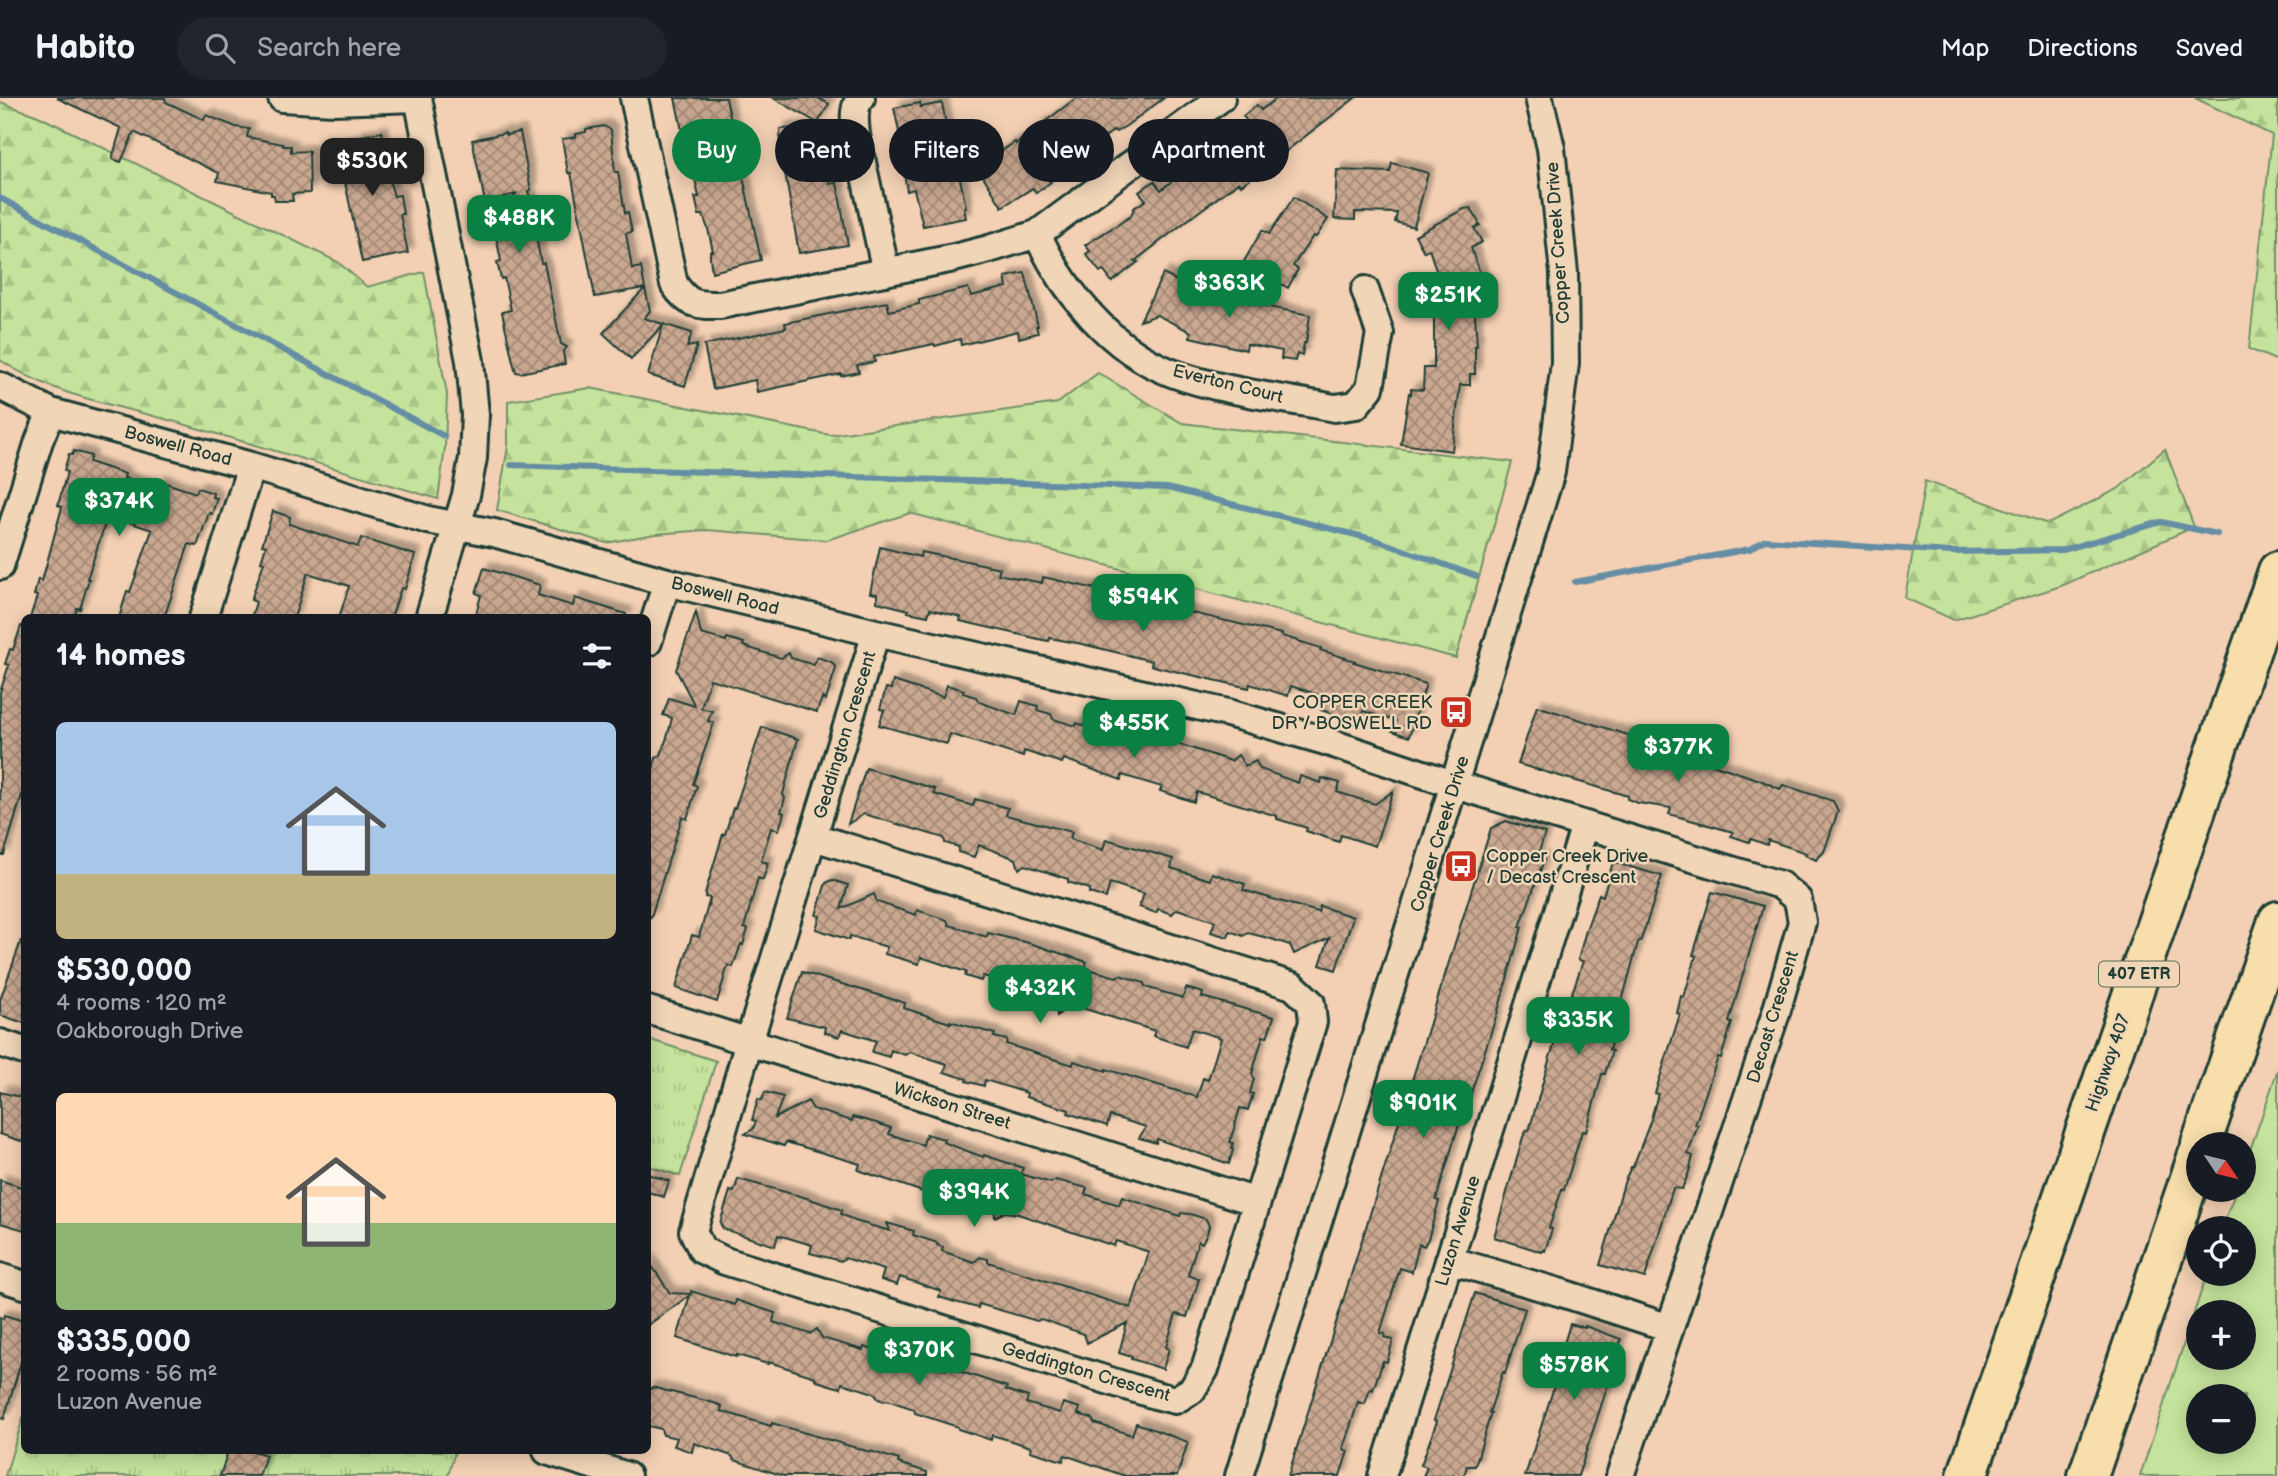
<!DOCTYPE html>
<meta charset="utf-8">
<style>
body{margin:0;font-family:"Balsamiq Sans",sans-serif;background:#20242c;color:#f1f3f6;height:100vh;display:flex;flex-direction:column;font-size:26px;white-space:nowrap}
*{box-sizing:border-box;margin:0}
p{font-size:23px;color:#9ea1a6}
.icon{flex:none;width:38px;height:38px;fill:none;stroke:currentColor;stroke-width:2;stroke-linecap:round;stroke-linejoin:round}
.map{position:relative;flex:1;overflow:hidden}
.details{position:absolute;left:21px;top:516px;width:630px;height:840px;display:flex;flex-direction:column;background:#171b24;border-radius:10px;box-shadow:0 4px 18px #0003}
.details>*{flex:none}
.hud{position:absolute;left:672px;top:21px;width:665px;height:63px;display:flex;gap:14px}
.needle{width:46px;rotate:125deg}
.buttons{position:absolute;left:2186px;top:1034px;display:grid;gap:14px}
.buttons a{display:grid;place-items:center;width:70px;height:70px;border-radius:50%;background:#171b24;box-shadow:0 4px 18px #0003;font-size:35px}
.price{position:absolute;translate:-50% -60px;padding:0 16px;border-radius:14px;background:#0b8043;color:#fff;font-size:23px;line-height:46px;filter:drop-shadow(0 2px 4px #0008)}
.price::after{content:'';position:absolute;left:50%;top:42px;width:21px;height:16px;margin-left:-10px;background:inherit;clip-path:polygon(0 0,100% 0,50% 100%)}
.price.on{background:#222;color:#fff}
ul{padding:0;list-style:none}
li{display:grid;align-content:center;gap:14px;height:371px;padding:0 35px}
li span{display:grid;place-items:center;height:217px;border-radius:10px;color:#555}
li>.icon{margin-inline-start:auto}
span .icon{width:126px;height:126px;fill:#fffc;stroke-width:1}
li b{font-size:30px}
h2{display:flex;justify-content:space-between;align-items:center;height:84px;padding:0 35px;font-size:30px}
.chip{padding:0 24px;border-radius:32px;background:#171b24;box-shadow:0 4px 18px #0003;font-size:24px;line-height:63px}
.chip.on{background:#0b8043;color:#fff}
header{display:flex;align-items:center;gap:42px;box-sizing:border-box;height:98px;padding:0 35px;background:#171b24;border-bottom:2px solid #363941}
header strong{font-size:33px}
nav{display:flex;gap:38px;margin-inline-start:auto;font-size:24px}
.search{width:490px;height:63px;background:#20242c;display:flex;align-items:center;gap:18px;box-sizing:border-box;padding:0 24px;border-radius:38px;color:#9ea1a6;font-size:26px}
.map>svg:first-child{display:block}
.grass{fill:#c5e39c;stroke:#729068;stroke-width:2;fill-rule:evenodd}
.forest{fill:url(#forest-firs);stroke:#729068;stroke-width:2}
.park{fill:url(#park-tufts);stroke:#729068;stroke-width:2}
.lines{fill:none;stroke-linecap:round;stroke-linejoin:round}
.stream{stroke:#658da4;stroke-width:6}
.building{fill:url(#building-cross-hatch);stroke:#1f3d34;stroke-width:2;filter:url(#shadow)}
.minor-casing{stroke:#1f3d34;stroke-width:32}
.highway-casing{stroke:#1f3d34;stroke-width:44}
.minor{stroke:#f0d5b7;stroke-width:26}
.highway{stroke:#f8deab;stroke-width:38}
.labels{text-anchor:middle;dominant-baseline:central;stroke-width:5;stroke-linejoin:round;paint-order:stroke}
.shield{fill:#f0d5b7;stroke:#5e6b5b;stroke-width:2}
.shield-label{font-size:16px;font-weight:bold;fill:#1f3d34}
.street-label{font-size:18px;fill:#1f3d34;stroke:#f0d5b7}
.poi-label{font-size:18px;fill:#1f3d34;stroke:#f0d5b7;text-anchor:end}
</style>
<header>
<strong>Habito</strong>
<div class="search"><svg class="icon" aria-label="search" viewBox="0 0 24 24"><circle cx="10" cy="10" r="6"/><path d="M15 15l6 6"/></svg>Search here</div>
<nav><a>Map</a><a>Directions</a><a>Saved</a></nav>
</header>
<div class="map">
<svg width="2278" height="1378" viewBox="0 0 2278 1378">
<defs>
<pattern id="forest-firs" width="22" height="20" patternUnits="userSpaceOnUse" patternTransform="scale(1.75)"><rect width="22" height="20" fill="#c5e39c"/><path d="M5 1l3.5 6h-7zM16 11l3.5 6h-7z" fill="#a9c487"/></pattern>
<pattern id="park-tufts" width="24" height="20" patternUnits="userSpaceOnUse" patternTransform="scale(1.75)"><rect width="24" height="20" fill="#c5e39c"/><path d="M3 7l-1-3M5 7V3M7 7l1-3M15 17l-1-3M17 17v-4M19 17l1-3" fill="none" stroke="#a9c487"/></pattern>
<pattern id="building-cross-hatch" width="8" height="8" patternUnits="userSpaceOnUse" patternTransform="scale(1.75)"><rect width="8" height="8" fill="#c9a790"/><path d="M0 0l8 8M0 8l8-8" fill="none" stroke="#a38976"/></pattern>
<filter id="shadow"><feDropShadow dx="6" dy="-6" stdDeviation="2" flood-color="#0004"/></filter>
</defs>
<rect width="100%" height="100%" fill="#f3d0b3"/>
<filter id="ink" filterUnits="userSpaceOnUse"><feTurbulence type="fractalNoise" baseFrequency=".0143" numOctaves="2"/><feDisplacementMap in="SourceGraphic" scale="14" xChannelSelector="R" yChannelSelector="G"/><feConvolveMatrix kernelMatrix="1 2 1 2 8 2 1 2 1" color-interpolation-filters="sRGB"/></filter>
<g filter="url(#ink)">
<!-- grass -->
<path class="grass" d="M2278,971V1378H2140L2207,1176H2244V1130H2222L2236,1092H2244V1070ZM2198,1214H2244V1260H2198ZM2198,1298H2244V1344H2198Z"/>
<!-- forest -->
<path class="forest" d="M2195,0H2278V263L2249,251L2272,37Z
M0,4L38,18L338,164L367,189L424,174L447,296L445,350L438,401C351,375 263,349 176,324C113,306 56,299 0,262Z
M1098,275L1182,325L1512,364L1456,560L910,415L827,442L707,432L655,436L606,445L497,412L508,348V303L590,290L830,337L1058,305Z
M2165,351L2194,429L2061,488L1954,522L1905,500L1925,383L2048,426L2118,391Z"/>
<!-- park -->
<path class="park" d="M648,941L716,963L680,1078L648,1068Z
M24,1317V1353H455L448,1378H5Z"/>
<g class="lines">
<!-- stream -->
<path class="stream" d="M0,100L444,338
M511,367L1167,390L1376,442L1476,478
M1575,484L1750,451L1765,442L1951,454L2063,452L2161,424L2217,436"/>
</g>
<!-- building -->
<path class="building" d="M57,0H165L166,4L204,22L206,17L236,29L249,31L247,39L283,46V48H291V54L309,53L310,95L292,96L293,103H275L274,97H271V94L217,83L219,75L134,34L121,64L112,61L121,30Z
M675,0H726L761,162L712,174L710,160V153H713L708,131L703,117H699L695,99H699L692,68L695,67L689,36L683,37Z
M773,0H818L829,6L818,25Z
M1076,0H1164L1126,28L1116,34L1114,32L1049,82L1051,84L1036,95L1033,90L1002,109L967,52L988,62L1015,44L1016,46Z
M1277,0H1355L1255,77L1241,87L1239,84L1193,118L1135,163L1138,164L1112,184L1103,172L1100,174L1086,156L1090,153L1085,147L1131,118L1134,110L1146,102L1139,94L1154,83L1161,92L1219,44L1223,49L1251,29L1243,18L1257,7L1261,12Z
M920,5L921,9L942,5L956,78L959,76L966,109L964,110L966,120L923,128L914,91L907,93L900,52H903L894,10Z
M604,28L611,32L615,74H618L625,115L628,114L632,134L626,135L632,171L641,169L645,190L595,199L571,75H568L562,41L576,39V36L586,34V31Z
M819,29L824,74L827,73L830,86L837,85L848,147L799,155L784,69H781L780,31Z
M382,34L390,85L394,98L400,97L403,116H400L408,155L362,164L337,47L358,42L357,39Z
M520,34L531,92L528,93L533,111L531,112L541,165H544L561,246L567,249L563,254L565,266L520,275L516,274L513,264L502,214L511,212L504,180L501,181L497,164L501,163L496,138L487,132L516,96L485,104L472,42L505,35L506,37Z
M1392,65L1428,75L1414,129L1395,124L1397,115L1355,114V122L1334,121L1337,72L1390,74Z
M1294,99L1328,121L1316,139L1313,138L1293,168L1298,171L1288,190L1243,165L1262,132L1269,136Z
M1471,110L1480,127L1474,130L1482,144L1471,150L1488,196L1474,201L1477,248H1475V276H1470V287H1460L1452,353L1401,346L1409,295L1411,296V291L1423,292L1424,270H1434V218L1441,210L1435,192L1442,190L1429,151L1424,154L1415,137L1464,111Z
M1025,175L1038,228H1036L1038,235L1019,240L1018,233L961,247L960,241L935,248L934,246L874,259L875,264L857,267L859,274L841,278V276L757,294L755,282L713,291L704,247L786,230L785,225L887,204L889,213L919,206V202L968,190L971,198L1007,189L1005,179Z
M1163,176L1203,196L1310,217L1306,245H1304L1302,257L1297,256L1295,263L1281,261L1282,253L1247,246L1246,252L1190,239L1191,234L1157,217L1140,223Z
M645,190L650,213L644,220L692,235L687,249L697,247L685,288L648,277L663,227L631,261L603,235Z
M74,353L91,358L89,364L125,376L124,380L158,390L160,383L196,395L198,390L213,395L212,399L217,400L212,416L209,415L197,448L189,446L164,520H119L127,493L130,494L152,432L108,417L87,481H89L80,511L77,510L74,520H30L37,498L34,497L38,481L42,483L62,409L58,407L67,374L64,372L69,356L72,357Z
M273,413L290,419L289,426L358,449L361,440L415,457L405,491L401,490L391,520H339L349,488L308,475L294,520H251L256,504L251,502L264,464L261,463L266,448L262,447Z
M880,449L920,459L921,454L962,462L1000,470L998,476L1042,485L1043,479L1087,489L1120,497L1119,503L1164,513L1165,507L1184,511V513L1282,536V538L1321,550L1320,552L1355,563L1354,564L1426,586L1409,639L1392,633L1396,623L1363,613L1359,625L1321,612L1325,599L1291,588L1288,598L1250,586L1249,590L1161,570L1151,567L1152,563L1082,546L1050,540L1049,543L1043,542L960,523L961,519L930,511L928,518L908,514L909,512L877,504V496L870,495Z
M484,470L540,487L538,497L573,508L575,500L626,516L625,520H475L481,497L476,495Z
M696,514L701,536L726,543L727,540L744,545L743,548L781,560L789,555L791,560L814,567L817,559L832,564L836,570L826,602L822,600L817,614L710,581L701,610L712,613L708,623L714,625L693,686L697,688L687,721L682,719L651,819H648V673L652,674L656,660L661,657L668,636L672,620L663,617L669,600L695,608L676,572Z
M21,528L24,529V690L4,757H0V594L9,567L5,566L10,551L13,552Z
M893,583L943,599L947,587L964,592L963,595L976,599L979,604L1016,617L1021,603L1038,608L1037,612L1051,616L1053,621L1076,628L1077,625L1085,628L1086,624L1108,632L1110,626L1127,632L1125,637L1156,647L1160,644L1175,648L1176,645L1231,663L1238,657L1245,668L1256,663L1260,671L1298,685L1300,678L1321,685L1322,680L1340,685L1337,694L1375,706L1393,693L1375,748L1341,737L1339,744L1306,733L1307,730L1277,721V718L1197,694L1194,704L1160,693L1162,689L1122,677L1121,682L1064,661L1062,665L1024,653L1023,659L950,636L947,646L879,627L884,612L880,611L886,590L891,591Z
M1537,608L1653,645L1673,672L1688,658L1760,682L1780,691L1783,687L1833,703L1838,713L1824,754L1816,762L1805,757L1806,755L1768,742L1767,747L1751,741L1749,744L1731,738L1733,734L1669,716L1671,710L1638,705L1627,701L1628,698L1518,666Z
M762,629L798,641L783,696L785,700L781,714L784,715L779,732L771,730L761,763L768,765L763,782L758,780L744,830L748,831L743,847L741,846L733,869L728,867L717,904L676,890L692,837L699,839L710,800L705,799L706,792L723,736H725L733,710H735Z
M866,670L935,691L934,696L973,708L975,701L1008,710L1006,717L1072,734L1070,741L1103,752L1106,741L1173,761L1171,770L1210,782L1212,775L1245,786L1243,792L1283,804L1318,814L1320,808L1353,819L1336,872L1320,867L1329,840L1294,856L1290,847L1268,840L1248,835L1243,838L1230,833L1228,839L1211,834L1215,823L1177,811L1172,816L1158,811L1156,815L1139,809L1144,796L1110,785L1106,800L1089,795L1090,791L1068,784V781L1025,767L1019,771L1016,761L979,747L974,759L958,754L959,749L945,745L944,740L864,716L848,726Z
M1506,723L1545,735L1537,760L1544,762L1520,829H1522L1498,913L1468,1004L1466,1003L1436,1102L1439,1103L1428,1141L1424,1148L1419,1146L1412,1174L1400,1170L1380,1235L1385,1236L1384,1239L1393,1242L1387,1264L1383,1263L1373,1292L1370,1291L1365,1306L1358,1304L1343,1351L1348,1353L1340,1378H1288L1491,730Z
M1613,764L1662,778L1641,842L1638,844L1609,952L1612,953L1605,976H1602L1586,1034L1582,1033L1564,1092L1562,1091L1549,1130L1552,1131L1545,1153L1543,1152L1542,1154L1494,1139L1523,1039L1527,1032L1529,1033L1550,959L1583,863L1578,862L1586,832L1599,796L1603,798Z
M832,782L848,787L841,811L874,796L877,804L916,817L917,812L947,822L949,827L987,839L988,835L1029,845L1087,864L1085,870L1116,879L1120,877L1144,885L1145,889L1183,900L1186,890L1203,895L1202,899L1274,919L1267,939L1263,938L1252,976L1254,981L1250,995L1253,996L1248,1012L1240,1010L1230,1044L1233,1045L1232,1051L1233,1052L1229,1066L1157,1041L1156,1045L1139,1040L1146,1029L1110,1018L1107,1028L1068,1015L1069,1012L1026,999L1027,995L985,982L984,988L966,983L967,981L944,974L947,966L910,954L905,957L891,952L889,959L872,954L876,943L842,932L839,939L824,934L825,929L787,920L802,874L905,905L904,910L950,925V923L995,936L994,939L1007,942L1006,946L1073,967L1074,963L1106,973V971L1197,999L1203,980L1208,982L1221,940L1192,931L1186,949L1153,938L1155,933L1082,910L1081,912L1068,908L1057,918L1056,908L1039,902L1038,898L1025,893V891L983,878L981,883L965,878L966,874L921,859L919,866L885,856L887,849L850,838L849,842L816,831L820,818L816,817L823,794L826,785Z
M1712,794L1763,808L1729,924L1732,925L1725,947L1721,960L1718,959L1695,1027H1698L1688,1056L1693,1058L1689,1074L1682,1091L1673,1090L1645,1180L1600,1167L1625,1082L1631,1069H1633L1650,1024L1658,996L1655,995L1680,916L1677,915L1681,898L1684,899L1696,858L1693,857Z
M21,843L24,844V925L0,917V902Z
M0,994L24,1000V1044L0,1036Z
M765,994L783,999L775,1020L808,1003L813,1011L852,1023L853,1019L873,1024L891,1030L889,1036L923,1047L926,1036L944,1041L943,1044L983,1059L984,1057L1023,1070L1021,1076L1051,1085L1056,1082L1087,1090L1085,1096L1119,1107L1122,1099L1180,1118L1181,1115L1190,1116L1206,1121L1209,1128L1207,1136L1202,1145L1198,1143L1188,1177L1199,1181L1187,1219L1176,1216L1166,1249L1169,1251L1163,1271L1131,1261L1132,1259L1119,1255L1127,1225L1087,1245L1084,1236L1041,1221L1037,1223L979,1206L978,1210L955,1204L939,1199L941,1193L900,1179L897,1187L881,1182L884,1172L845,1160L841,1163L810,1155L812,1147L778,1137L775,1148L723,1131L720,1125L730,1093L734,1094L738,1081L807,1100L842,1112L841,1116L855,1123L890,1133L887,1125L914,1133L913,1137L938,1145L937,1147L943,1149L942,1153L974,1164L980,1159L988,1161V1164L1131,1210L1149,1154L1116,1143L1114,1148L1018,1116L1005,1114L995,1119L994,1108L960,1096L959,1099L946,1094L942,1098L927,1093L926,1095L858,1072L860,1066L786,1044L784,1048L745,1036L753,1031L756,1023L752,1022L758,1001L762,1002Z
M648,1076L669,1083L664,1099L648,1094Z
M0,1082L24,1090V1132L0,1125Z
M648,1162L670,1195L691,1196V1193L735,1207L736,1202L775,1215L773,1224L810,1236L817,1231L822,1240L863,1252L864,1249L925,1268V1266L946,1272L947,1269L1007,1289L1006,1292L1028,1299L1026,1305L1060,1315L1063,1305L1080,1310L1078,1316L1092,1320L1094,1325L1132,1337L1136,1325L1188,1344L1177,1378H1125L1065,1357L1063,1363L1030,1353L1031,1349L992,1337L991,1342L958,1331V1329L915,1315L914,1311L887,1302L884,1303L878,1301L874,1295L842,1285L841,1290L833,1288L817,1283L815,1281V1279L769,1264L768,1266L737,1257L736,1259L677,1240L690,1197L648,1227Z
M1475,1195L1525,1211L1505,1275L1503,1274L1489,1315H1491L1475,1368H1467L1464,1378H1423L1427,1369L1421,1367L1437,1323L1434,1322Z
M4,1217L24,1223V1254L4,1321L0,1320V1219L3,1221Z
M1570,1226L1585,1230V1228L1621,1241L1606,1293L1578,1378H1525L1554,1289L1551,1288Z
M652,1289L714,1305L722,1308L721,1313L771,1328L772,1325L870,1354V1353L899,1362L898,1365L927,1374V1378H784L734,1362L732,1358L694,1345L692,1354L674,1348L677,1340L663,1337L661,1331L648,1328V1290L651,1291Z
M228,1353H253L266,1357L259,1378H220Z"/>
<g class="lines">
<!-- minor casing -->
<g class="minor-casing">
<path id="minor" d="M282,0L334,3L416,0
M418,0L470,263L475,317L473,360L466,397L429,520
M634,0L674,186C688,207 696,207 720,207L954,160L989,151L1037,136L1221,0
M861,0C852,9 855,25 856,37L886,174
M1037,136C1064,194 1111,252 1172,275C1220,293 1283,300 1335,310L1356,307L1370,290L1380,235L1365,192
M0,288L51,314L251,368L428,422L494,435L667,484L876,535L1228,615L1322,642L1456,687L1780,787L1798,802L1802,824L1775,918L1620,1378
M0,468L39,343L51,314
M203,520L251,368
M648,544L667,484
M814,739L1293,888L1311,905L1313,924L1205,1271L1192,1292L1175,1302L1155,1297L725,1163L702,1152L693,1133L749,944L876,535
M648,912L1257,1104
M0,945L24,953
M1449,1162L1562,1195L1670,1230
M0,1179L24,1187
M547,1353L627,1378
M1239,1378L1551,374L1565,265L1564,175L1551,50L1539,0
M1382,1378L1585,727"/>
</g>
<!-- highway casing -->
<g class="highway-casing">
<path id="highway" d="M2201,1046L2278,823
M1967,1378L2278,473
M2088,1378L2198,1057"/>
</g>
<!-- minor -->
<use href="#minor" class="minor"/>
<!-- highway -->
<use href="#highway" class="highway"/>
</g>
</g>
<!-- icons -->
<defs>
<g id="bus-square" transform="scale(1.75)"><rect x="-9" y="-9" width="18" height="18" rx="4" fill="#c8321e" stroke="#f0d5b7"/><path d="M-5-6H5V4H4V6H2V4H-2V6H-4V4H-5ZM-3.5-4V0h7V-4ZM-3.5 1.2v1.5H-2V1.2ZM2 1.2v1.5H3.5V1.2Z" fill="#fff"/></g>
</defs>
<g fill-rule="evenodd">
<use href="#bus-square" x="1456" y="614"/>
<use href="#bus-square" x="1461" y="768"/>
</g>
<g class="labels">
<!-- shield labels -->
<rect class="shield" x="2099" y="863.5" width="80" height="25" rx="5"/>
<g class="shield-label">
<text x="2139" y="876">407 ETR</text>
</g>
<!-- street labels -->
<g class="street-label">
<text transform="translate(1558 145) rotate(-94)">Copper Creek Drive</text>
<text transform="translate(1228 286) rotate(14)">Everton Court</text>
<text transform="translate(178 348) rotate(15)">Boswell Road</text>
<text transform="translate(725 498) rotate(14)">Boswell Road</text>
<text transform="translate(845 637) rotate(-73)">Geddington Crescent</text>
<text transform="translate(1440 736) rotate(-73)">Copper Creek Drive</text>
<text transform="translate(1773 919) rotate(-73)">Decast Crescent</text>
<text transform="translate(2108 965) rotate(-71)">Highway 407</text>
<text transform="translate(952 1008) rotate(17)">Wickson Street</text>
<text transform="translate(1458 1133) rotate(-73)">Luzon Avenue</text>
<text transform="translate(1086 1274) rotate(16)">Geddington Crescent</text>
</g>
<!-- poi labels -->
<g class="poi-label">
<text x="1432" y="604">COPPER CREEK<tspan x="1432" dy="21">DR / BOSWELL RD</tspan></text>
<text x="1486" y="758" text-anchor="start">Copper Creek Drive<tspan x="1486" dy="21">/ Decast Crescent</tspan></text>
</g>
</g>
</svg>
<div class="buttons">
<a><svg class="needle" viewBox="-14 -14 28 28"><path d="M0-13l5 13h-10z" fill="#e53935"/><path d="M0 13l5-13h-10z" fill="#9ea1a6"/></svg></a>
<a><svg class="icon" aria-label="locate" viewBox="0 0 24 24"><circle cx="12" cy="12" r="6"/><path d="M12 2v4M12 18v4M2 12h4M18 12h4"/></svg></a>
<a>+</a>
<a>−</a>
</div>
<b class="price on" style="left:372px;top:100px">$530K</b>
<b class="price" style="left:519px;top:157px">$488K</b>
<b class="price" style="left:1229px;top:222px">$363K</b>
<b class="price" style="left:1448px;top:234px">$251K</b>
<b class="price" style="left:119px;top:440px">$374K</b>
<b class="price" style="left:1143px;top:536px">$594K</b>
<b class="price" style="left:1134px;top:662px">$455K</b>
<b class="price" style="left:1678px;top:686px">$377K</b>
<b class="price" style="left:1040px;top:927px">$432K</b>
<b class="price" style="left:1578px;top:959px">$335K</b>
<b class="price" style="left:1423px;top:1042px">$901K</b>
<b class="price" style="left:974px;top:1131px">$394K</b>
<b class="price" style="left:919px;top:1289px">$370K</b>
<b class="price" style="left:1574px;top:1304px">$578K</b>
<div class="hud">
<a class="chip on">Buy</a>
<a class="chip">Rent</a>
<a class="chip">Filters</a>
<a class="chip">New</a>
<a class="chip">Apartment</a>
</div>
<section class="details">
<h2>14 homes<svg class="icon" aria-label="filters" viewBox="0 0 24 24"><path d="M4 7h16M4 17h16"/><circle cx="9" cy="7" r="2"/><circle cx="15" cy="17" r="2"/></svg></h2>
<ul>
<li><span style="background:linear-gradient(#a9c7e8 70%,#c2b280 0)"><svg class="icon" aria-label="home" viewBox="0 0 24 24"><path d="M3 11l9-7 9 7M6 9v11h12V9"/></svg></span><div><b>$530,000</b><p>4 rooms · 120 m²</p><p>Oakborough Drive</p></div></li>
<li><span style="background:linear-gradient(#ffd9b3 60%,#8fb573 0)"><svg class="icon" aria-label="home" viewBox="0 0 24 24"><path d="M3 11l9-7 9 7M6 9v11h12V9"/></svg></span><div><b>$335,000</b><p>2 rooms · 56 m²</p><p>Luzon Avenue</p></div></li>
</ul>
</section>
</div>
